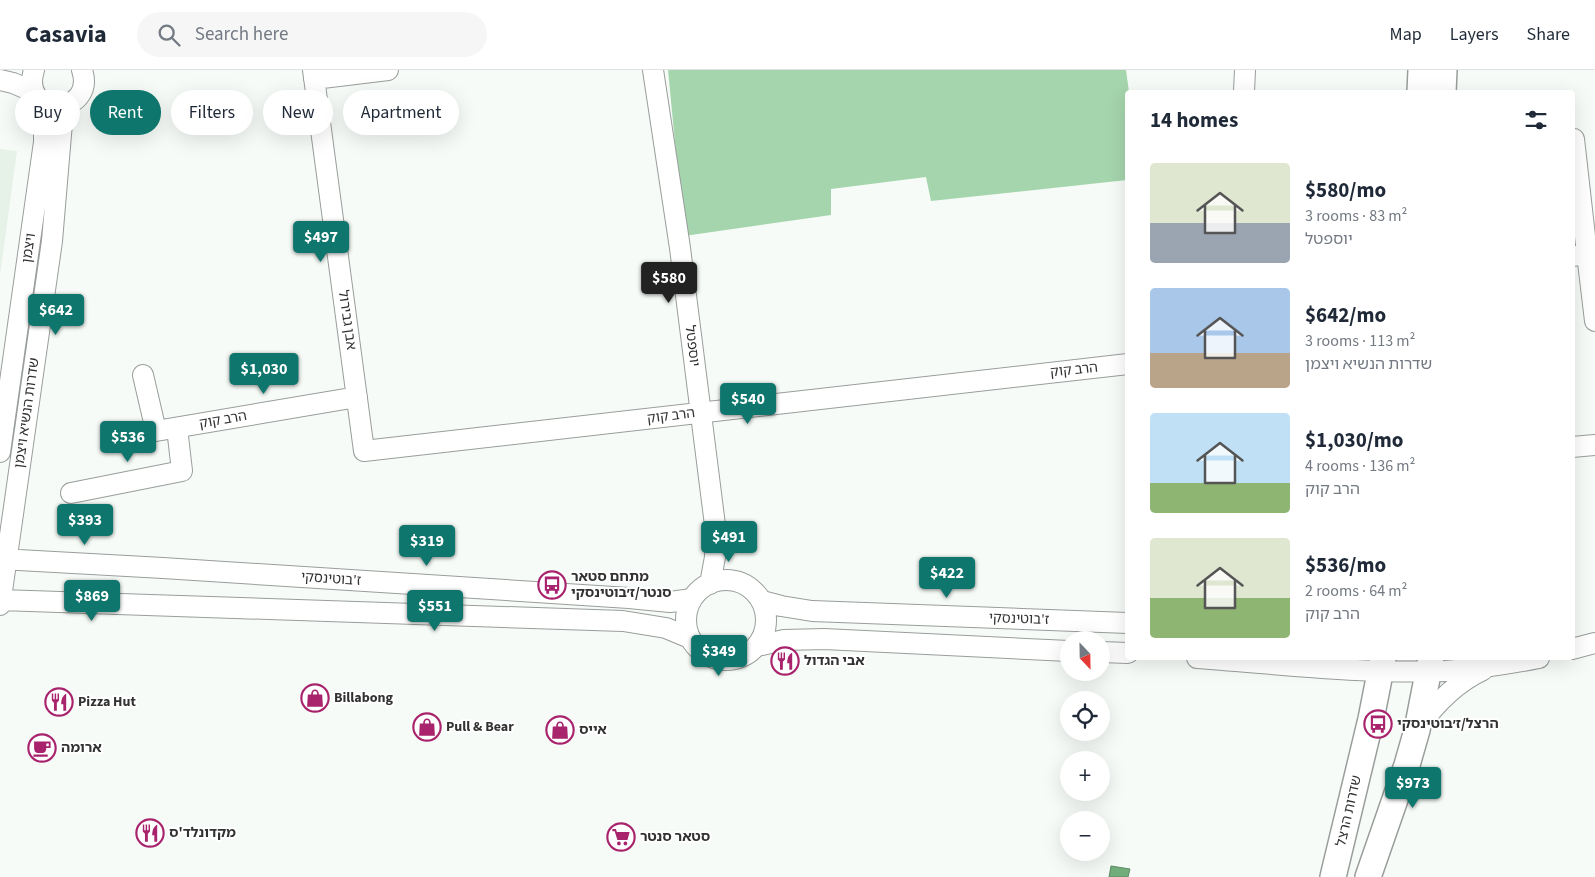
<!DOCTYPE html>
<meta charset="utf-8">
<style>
body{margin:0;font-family:"Source Sans 3","Noto Sans Hebrew",sans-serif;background:#f6f6f7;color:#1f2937;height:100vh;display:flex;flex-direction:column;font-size:19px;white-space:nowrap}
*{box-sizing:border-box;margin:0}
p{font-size:16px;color:#747a83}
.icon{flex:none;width:28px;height:28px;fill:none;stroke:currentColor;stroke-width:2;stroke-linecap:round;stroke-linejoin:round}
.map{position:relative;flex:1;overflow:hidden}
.panel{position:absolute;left:1125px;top:20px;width:450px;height:570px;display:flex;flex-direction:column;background:#fff;border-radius:5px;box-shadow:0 5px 20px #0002}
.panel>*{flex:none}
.top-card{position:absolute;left:15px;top:20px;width:475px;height:45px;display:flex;gap:10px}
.needle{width:32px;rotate:158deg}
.tools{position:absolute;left:1060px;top:561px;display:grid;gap:10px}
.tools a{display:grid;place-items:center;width:50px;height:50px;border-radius:50%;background:#fff;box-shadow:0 5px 20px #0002;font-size:25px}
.price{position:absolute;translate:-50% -42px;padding:0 11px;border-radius:5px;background:#0f766e;color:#fff;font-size:16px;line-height:32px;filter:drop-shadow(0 1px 2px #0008)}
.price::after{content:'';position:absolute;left:50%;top:30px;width:15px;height:11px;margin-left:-8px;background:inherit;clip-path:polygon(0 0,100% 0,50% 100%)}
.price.active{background:#222;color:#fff}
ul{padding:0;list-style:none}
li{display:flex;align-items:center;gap:15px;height:125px;padding:0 25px}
li span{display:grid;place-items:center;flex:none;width:140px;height:100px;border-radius:5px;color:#555}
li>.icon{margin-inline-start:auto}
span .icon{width:60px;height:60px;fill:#fffc;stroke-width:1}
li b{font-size:21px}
h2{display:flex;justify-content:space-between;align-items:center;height:60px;padding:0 25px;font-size:21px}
.pill{padding:0 18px;border-radius:22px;background:#fff;box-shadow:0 5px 20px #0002;font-size:18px;line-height:45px}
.pill.active{background:#0f766e;color:#fff}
header{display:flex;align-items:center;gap:30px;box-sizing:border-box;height:70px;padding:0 25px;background:#fff;border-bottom:1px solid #e0e1e3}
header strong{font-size:24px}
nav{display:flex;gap:28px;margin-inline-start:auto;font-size:18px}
.search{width:350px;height:45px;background:#f6f6f7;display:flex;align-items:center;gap:12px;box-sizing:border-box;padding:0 18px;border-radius:28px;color:#747a83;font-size:19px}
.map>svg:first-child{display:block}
.built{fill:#e6f1e7}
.green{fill:#a5d5ac}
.water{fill:#71ae7b;stroke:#5e8965}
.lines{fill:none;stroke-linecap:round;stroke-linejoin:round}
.minor-casing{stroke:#999e9a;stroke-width:22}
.major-casing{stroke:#999e9a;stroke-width:28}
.minor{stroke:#fff;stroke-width:20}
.major{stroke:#fff;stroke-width:25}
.labels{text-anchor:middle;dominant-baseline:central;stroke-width:4;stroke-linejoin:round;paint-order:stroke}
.street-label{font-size:14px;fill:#313231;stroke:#fff}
.poi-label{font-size:14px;font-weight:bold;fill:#313231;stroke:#fff;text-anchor:start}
</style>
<header>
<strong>Casavia</strong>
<div class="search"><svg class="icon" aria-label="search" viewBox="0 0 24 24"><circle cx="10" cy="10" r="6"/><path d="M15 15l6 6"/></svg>Search here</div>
<nav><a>Map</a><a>Layers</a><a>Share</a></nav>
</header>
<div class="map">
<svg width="1595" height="807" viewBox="0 0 1595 807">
<rect width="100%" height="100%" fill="#f6fbf7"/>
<!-- built -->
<path class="built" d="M0,79L17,81L0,205Z"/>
<!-- green -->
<path class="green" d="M668,0H1126L1129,22L1127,110L931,131L926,107L831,119V145L684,166Z"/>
<!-- water -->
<path class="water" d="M1111,796L1130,799L1128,807H1109Z"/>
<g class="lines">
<!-- minor casing -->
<g class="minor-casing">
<path id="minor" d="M34,0C19,49 97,46 82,0
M313,0L364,381L1128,294
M653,0L680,178L716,463L715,487L710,514
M314,9L388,0
M0,10L13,13L34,22
M1244,22L1245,0
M1574,69L1587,184
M1572,186L1587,184L1595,251
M143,305L156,361L357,327
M1572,377L1595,375
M0,382L44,72V32
M71,423L182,401L177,358
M0,489L163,498L629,528L670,532L692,529
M686 550a40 40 0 1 1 80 0a40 40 0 1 1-80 0Z
M0,530L623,551L666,558L690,568
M762,531L781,536L812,541L1128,553
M0,535L52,171L62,53L70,33
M757,576L784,570L824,569L1069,581
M1572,579L1595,573
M1101,582L1128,583
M1197,588C1279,594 1363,604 1445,601C1476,599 1508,594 1539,588
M1418,658C1435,634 1455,613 1483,600"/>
</g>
<!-- major casing -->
<g class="major-casing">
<path id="major" d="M1420,22L1421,0
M1443,22L1444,0
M1333,807L1371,649L1383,588
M1368,807L1407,695L1417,660L1431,588"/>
</g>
<!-- minor -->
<use href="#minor" class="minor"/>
<!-- major -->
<use href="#major" class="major"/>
</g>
<!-- icons -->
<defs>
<g id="bus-ring" transform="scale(1.4375)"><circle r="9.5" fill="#fff" stroke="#a8236c" stroke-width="1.5"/><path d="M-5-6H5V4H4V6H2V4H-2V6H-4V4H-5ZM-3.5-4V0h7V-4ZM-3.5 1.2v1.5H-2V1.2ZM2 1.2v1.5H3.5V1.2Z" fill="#a8236c"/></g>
<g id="restaurant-ring" transform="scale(1.4375)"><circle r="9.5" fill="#fff" stroke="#a8236c" stroke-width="1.5"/><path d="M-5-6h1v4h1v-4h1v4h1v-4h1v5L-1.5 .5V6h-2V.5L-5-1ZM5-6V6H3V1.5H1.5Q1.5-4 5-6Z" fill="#a8236c"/></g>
<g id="shop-ring" transform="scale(1.4375)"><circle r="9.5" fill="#fff" stroke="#a8236c" stroke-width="1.5"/><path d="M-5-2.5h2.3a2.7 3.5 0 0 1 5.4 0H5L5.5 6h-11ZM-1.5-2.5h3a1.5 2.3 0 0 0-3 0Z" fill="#a8236c"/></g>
<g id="cafe-ring" transform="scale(1.4375)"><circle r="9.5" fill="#fff" stroke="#a8236c" stroke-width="1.5"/><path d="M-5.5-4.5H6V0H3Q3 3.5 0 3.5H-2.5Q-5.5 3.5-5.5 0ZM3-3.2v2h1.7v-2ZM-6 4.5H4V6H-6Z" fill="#a8236c"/></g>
<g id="supermarket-ring" transform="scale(1.4375)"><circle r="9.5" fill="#fff" stroke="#a8236c" stroke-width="1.5"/><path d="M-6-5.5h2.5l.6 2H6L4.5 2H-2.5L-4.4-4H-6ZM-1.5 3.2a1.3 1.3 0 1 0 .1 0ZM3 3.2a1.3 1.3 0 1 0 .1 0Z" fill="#a8236c"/></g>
</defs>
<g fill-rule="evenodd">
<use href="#bus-ring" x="552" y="515"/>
<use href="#restaurant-ring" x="785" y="591"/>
<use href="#shop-ring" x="315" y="628"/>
<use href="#restaurant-ring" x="59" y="632"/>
<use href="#bus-ring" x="1378" y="654"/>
<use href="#shop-ring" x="427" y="657"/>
<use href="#shop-ring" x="560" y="660"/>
<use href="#cafe-ring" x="42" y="678"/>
<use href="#restaurant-ring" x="150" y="763"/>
<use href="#supermarket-ring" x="621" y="767"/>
</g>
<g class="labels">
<!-- street labels -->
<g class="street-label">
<text transform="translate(29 178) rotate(-82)">ויצמן</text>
<text transform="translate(347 250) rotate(82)">אבן גבירול</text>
<text transform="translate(692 276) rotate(83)">יוספטל</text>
<text transform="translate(1074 300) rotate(-6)">הרב קוק</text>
<text transform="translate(27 343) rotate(-82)">שדרות הנשיא ויצמן</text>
<text transform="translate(671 346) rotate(-7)">הרב קוק</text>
<text transform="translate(223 350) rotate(-10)">הרב קוק</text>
<text transform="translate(331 509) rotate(4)">ז'בוטינסקי</text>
<text transform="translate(1019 549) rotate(2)">ז'בוטינסקי</text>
<text transform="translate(1349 741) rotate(-77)">שדרות הרצל</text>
</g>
<!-- poi labels -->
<g class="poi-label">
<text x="571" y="507">מתחם סטאר<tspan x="571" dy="16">סנטר/ז׳בוטינסקי</tspan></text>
<text x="804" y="591">אבי הגדול</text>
<text x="334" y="628">Billabong</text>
<text x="78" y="632">Pizza Hut</text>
<text x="1397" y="654">הרצל/ז׳בוטינסקי</text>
<text x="446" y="657">Pull &amp; Bear</text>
<text x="579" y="660">אייס</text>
<text x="61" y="678">ארומה</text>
<text x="169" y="763">מקדונלד'ס</text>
<text x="640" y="767">סטאר סנטר</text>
</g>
</g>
</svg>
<div class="tools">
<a><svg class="needle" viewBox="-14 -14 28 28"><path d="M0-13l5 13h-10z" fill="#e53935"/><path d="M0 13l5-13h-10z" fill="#747a83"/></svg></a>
<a><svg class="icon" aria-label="locate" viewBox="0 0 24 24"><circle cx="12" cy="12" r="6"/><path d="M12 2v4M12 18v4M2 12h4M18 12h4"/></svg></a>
<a>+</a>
<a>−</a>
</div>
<b class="price" style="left:321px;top:193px">$497</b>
<b class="price active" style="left:669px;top:234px">$580</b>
<b class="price" style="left:56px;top:266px">$642</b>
<b class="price" style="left:264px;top:325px">$1,030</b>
<b class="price" style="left:748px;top:355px">$540</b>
<b class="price" style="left:128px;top:393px">$536</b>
<b class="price" style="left:85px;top:476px">$393</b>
<b class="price" style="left:729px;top:493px">$491</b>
<b class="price" style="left:427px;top:497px">$319</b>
<b class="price" style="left:947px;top:529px">$422</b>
<b class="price" style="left:92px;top:552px">$869</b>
<b class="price" style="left:435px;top:562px">$551</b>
<b class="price" style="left:719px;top:607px">$349</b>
<b class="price" style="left:1413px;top:739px">$973</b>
<div class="top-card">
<a class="pill">Buy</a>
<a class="pill active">Rent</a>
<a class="pill">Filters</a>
<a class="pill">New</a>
<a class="pill">Apartment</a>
</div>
<section class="panel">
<h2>14 homes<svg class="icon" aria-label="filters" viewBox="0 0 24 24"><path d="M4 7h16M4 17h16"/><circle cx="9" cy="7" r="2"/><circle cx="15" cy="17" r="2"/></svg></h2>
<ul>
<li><span style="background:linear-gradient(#dfe7d0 60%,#9aa5b1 0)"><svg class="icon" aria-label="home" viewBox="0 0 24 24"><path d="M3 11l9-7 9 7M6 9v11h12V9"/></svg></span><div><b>$580/mo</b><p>3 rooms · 83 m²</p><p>יוספטל</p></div></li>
<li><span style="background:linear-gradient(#a9c7e8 65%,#b9a48a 0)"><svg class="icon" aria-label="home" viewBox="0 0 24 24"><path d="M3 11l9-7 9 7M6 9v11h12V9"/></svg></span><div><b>$642/mo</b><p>3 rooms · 113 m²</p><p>שדרות הנשיא ויצמן</p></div></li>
<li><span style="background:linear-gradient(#bfe0f5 70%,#8fb573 0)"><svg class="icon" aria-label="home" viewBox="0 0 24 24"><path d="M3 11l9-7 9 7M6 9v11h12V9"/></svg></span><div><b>$1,030/mo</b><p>4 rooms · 136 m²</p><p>הרב קוק</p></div></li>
<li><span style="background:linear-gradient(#dfe7d0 60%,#8fb573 0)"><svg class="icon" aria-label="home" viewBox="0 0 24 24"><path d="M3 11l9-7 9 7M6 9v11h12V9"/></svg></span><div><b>$536/mo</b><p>2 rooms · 64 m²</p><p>הרב קוק</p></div></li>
</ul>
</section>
</div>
